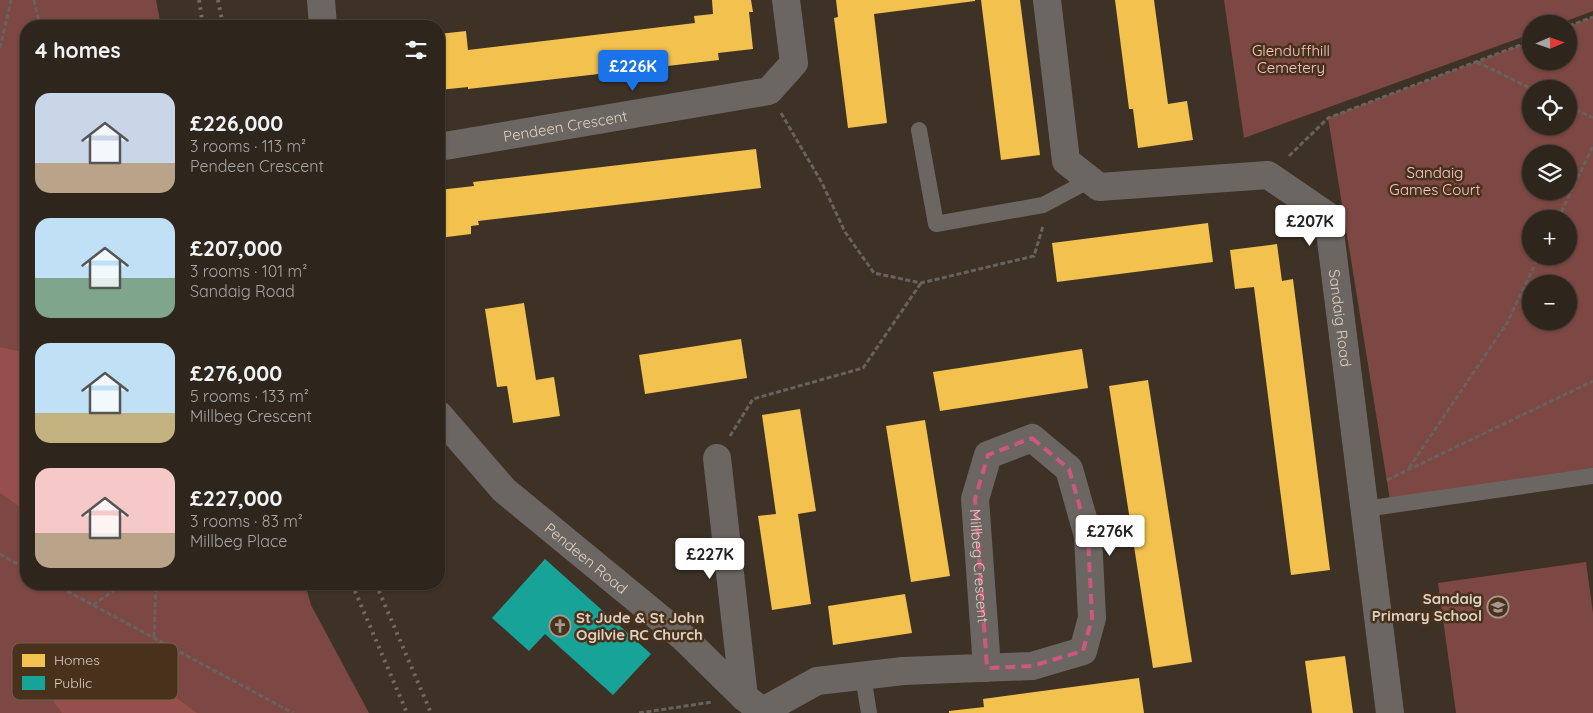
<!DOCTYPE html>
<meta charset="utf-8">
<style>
body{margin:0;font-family:Quicksand,sans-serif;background:#362e25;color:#f1f3f6;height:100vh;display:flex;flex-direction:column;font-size:19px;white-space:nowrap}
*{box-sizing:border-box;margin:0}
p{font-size:16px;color:#a7a5a3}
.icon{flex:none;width:28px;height:28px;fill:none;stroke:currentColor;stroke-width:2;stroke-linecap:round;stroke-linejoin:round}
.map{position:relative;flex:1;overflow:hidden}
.details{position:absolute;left:20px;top:20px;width:425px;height:570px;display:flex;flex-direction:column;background:#2e261c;border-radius:20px;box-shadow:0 1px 4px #0004,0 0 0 1px #49433b}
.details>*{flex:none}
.needle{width:32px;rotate:88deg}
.buttons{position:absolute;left:1522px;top:15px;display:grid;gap:10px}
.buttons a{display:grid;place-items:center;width:55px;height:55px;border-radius:50%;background:#2e261c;box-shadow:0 1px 4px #0004,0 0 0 1px #49433b;font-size:25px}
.price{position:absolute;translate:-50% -42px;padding:0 11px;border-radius:5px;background:#fff;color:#222;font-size:16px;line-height:32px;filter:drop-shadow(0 1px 2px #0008)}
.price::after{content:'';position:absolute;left:50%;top:30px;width:15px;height:11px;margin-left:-8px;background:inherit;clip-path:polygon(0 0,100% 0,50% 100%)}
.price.selected{background:#1a73e8;color:#fff}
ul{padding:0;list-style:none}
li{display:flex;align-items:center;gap:15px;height:125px;padding:0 15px}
li span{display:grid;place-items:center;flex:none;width:140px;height:100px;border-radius:15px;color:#555}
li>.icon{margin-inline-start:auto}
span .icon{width:60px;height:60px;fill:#fffc;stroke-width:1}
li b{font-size:21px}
h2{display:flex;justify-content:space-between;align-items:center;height:60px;padding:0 15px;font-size:21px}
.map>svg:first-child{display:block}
.green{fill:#7d4743;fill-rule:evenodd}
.forest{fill:#964f4b}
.homes{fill:#f2c14e}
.public{fill:#17a398}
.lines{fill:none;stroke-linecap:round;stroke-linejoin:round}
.path{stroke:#69625c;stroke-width:3;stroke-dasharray:5 2.5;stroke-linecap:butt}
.service{stroke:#6c6662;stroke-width:16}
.minor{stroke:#6c6662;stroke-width:28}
.rail{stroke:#716963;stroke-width:4;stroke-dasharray:2.5 5;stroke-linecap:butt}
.marked{fill:none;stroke:#cc587f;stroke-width:4;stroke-dasharray:10 6;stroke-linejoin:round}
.labels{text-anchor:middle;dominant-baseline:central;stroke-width:5;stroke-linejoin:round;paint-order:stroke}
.park-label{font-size:15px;fill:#f8c8c5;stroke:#49321c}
.street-label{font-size:15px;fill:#ded0c3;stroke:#49321c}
.poi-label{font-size:15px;font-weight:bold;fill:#ded0c3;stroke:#49321c;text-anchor:end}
.key{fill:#49321c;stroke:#76614e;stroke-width:1}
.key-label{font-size:14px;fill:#ded0c3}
</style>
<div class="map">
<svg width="1593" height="713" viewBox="0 0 1593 713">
<rect width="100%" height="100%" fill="#3e3226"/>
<!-- green -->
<path class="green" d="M0,0H156L161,26H26V584H305L311,605L369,713H0Z
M1224,0H1593V11L1558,24H1531V34L1244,138Z
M1593,17V471L1390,500L1328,118L1531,41V61H1569V26ZM1531,89H1569V126H1531ZM1531,154H1569V191H1531ZM1531,219H1569V256H1531ZM1531,284H1569V321H1531Z
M1586,562L1593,613V713H1456L1438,583Z"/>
<!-- forest -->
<path class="forest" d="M0,347L26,353V511L0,493Z
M89,643L132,665L197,713H62L27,665Z"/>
<!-- homes -->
<path class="homes" d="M712,0H751L753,12H749L753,49L718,53L719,60L468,89V87L439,90V34L466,31L468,50L695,23L694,16L713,14Z
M836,0H975V1L874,14L887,123L848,128L834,18L838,17Z
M981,0H1020L1040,155L1001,160Z
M1115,0H1154L1168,104L1187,101L1193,140L1138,148L1133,109H1129Z
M756,149L761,188L478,221L479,225L471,226V234L439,238V190L474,186L473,182Z
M1208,223L1213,262L1057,282L1052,243Z
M1277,244L1282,281L1293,279L1330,570L1291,575L1254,287L1235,289L1230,250Z
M524,303L536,380L554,377L560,416L513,423L507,386L497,387L485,309Z
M741,339L747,378L645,394L639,355Z
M1082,349L1088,388L940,411L933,372Z
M1148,380L1192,662L1153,668L1109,386Z
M800,409L816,511L798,514L811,604L772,610L758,516L776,514L762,415Z
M925,420L950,576L911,582L886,426Z
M905,594L912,633L833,645L828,606Z
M1345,656L1353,713H1312L1305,661Z
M1139,678L1144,713H949V711L984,707L983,699Z"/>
<!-- public -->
<path class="public" d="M545,559L651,654L613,695L545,634L529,651L492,618Z"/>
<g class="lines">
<!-- path -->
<path class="path" d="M34,0L40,26
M1569,26L1593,17
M0,48L11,0
M1477,62L1532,89
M1569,106L1593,118
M781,113L822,183L845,232L874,273L921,283L1034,256L1043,226
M1289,156L1328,118L1531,41
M1558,219L1593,146
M730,436L753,399L863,368L921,283
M1409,468L1507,323L1539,256
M1387,480L1593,381
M0,554L26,569
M54,584L293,713
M93,605L123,584
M154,637L156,584
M639,713L712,702"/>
<!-- service -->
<path class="service" d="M919,130L936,224L1043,205L1090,180
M1365,509L1593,476
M863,676L869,713"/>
<!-- minor -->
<g class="minor">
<path d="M321,0L323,26"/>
<path id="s1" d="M1047,0L1066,161L1099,187L1268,175L1328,216L1390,713"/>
<path id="s2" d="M439,147L769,91L794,63L786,0"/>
<path id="s3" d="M439,415L504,490L684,638L744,697L765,713"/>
<path d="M717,458L744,697"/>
<path id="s4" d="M763,711L817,681L903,671L1032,666L1083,651L1092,618L1088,536L1069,469L1032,438L988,455L975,499L987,668"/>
</g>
<!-- rail -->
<path class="rail" d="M199,0L203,26
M218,0L223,26
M352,584L407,713
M376,584L431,713"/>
</g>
<!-- marked area -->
<path class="marked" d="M1032,438L1069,469L1088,536L1092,618L1083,651L1032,666L987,668L975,499L988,455Z"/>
<!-- icons -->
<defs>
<g id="school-ring" transform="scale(1.125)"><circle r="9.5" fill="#49321c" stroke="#a6998c" stroke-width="1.5"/><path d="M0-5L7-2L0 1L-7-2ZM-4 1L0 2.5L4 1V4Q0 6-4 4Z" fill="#a6998c"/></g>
<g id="church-ring" transform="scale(1.125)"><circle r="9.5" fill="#49321c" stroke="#a6998c" stroke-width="1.5"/><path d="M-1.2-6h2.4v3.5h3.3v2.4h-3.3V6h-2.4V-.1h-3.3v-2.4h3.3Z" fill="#a6998c"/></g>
</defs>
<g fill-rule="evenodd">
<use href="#school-ring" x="1498" y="607"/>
<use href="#church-ring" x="560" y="626"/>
</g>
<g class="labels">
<!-- park labels -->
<g class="park-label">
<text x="1291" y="50">Glenduffhill<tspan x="1291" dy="17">Cemetery</tspan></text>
<text x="1435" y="172">Sandaig<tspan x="1435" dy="17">Games Court</tspan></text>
</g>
<!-- street labels -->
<g class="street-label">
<text stroke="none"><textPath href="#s2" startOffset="128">Pendeen Crescent</textPath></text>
<text stroke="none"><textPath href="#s1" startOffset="549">Sandaig Road</textPath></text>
<text stroke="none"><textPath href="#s3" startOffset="206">Pendeen Road</textPath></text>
<text stroke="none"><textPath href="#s4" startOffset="725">Millbeg Crescent</textPath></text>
</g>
<!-- poi labels -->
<g class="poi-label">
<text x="1482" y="598">Sandaig<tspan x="1482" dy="17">Primary School</tspan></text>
<text x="576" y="617" text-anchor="start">St Jude &amp; St John<tspan x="576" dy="17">Ogilvie RC Church</tspan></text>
</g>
</g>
<!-- legend -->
<rect x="12" y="643" width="166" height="57" rx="8" class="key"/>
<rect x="22" y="654" width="23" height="13" fill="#f2c14e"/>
<rect x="22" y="676" width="23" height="14" fill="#17a398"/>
<g class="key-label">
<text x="54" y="665">Homes</text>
<text x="54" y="688">Public</text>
</g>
</svg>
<div class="buttons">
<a><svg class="needle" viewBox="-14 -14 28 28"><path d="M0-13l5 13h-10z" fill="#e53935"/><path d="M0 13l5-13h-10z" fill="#a7a5a3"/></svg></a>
<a><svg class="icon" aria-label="locate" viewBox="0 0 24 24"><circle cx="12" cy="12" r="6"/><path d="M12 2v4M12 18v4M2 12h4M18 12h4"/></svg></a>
<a><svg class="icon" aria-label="layers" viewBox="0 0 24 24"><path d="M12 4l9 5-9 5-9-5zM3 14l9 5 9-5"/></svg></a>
<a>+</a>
<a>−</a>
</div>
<b class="price selected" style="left:633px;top:92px">£226K</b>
<b class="price" style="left:1310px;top:247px">£207K</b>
<b class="price" style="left:1110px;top:557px">£276K</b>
<b class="price" style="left:710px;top:580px">£227K</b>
<section class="details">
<h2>4 homes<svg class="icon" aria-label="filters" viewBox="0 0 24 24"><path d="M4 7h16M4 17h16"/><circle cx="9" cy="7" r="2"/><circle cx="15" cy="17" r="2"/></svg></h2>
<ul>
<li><span style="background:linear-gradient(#c9d6e8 70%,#b9a48a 0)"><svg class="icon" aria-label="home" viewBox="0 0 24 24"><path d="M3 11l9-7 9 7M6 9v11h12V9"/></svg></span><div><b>£226,000</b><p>3 rooms · 113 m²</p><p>Pendeen Crescent</p></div></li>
<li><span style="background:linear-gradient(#bfe0f5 60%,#7fa58c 0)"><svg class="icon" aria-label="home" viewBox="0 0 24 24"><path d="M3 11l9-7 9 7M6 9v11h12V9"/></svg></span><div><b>£207,000</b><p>3 rooms · 101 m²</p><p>Sandaig Road</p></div></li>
<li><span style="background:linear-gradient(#bfe0f5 70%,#c2b280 0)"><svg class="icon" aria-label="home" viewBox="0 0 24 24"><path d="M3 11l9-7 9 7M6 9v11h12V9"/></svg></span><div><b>£276,000</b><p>5 rooms · 133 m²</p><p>Millbeg Crescent</p></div></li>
<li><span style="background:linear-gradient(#f6c9c9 65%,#b9a48a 0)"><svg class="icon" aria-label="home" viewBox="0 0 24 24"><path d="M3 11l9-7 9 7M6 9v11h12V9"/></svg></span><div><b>£227,000</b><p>3 rooms · 83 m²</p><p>Millbeg Place</p></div></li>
</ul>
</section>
</div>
